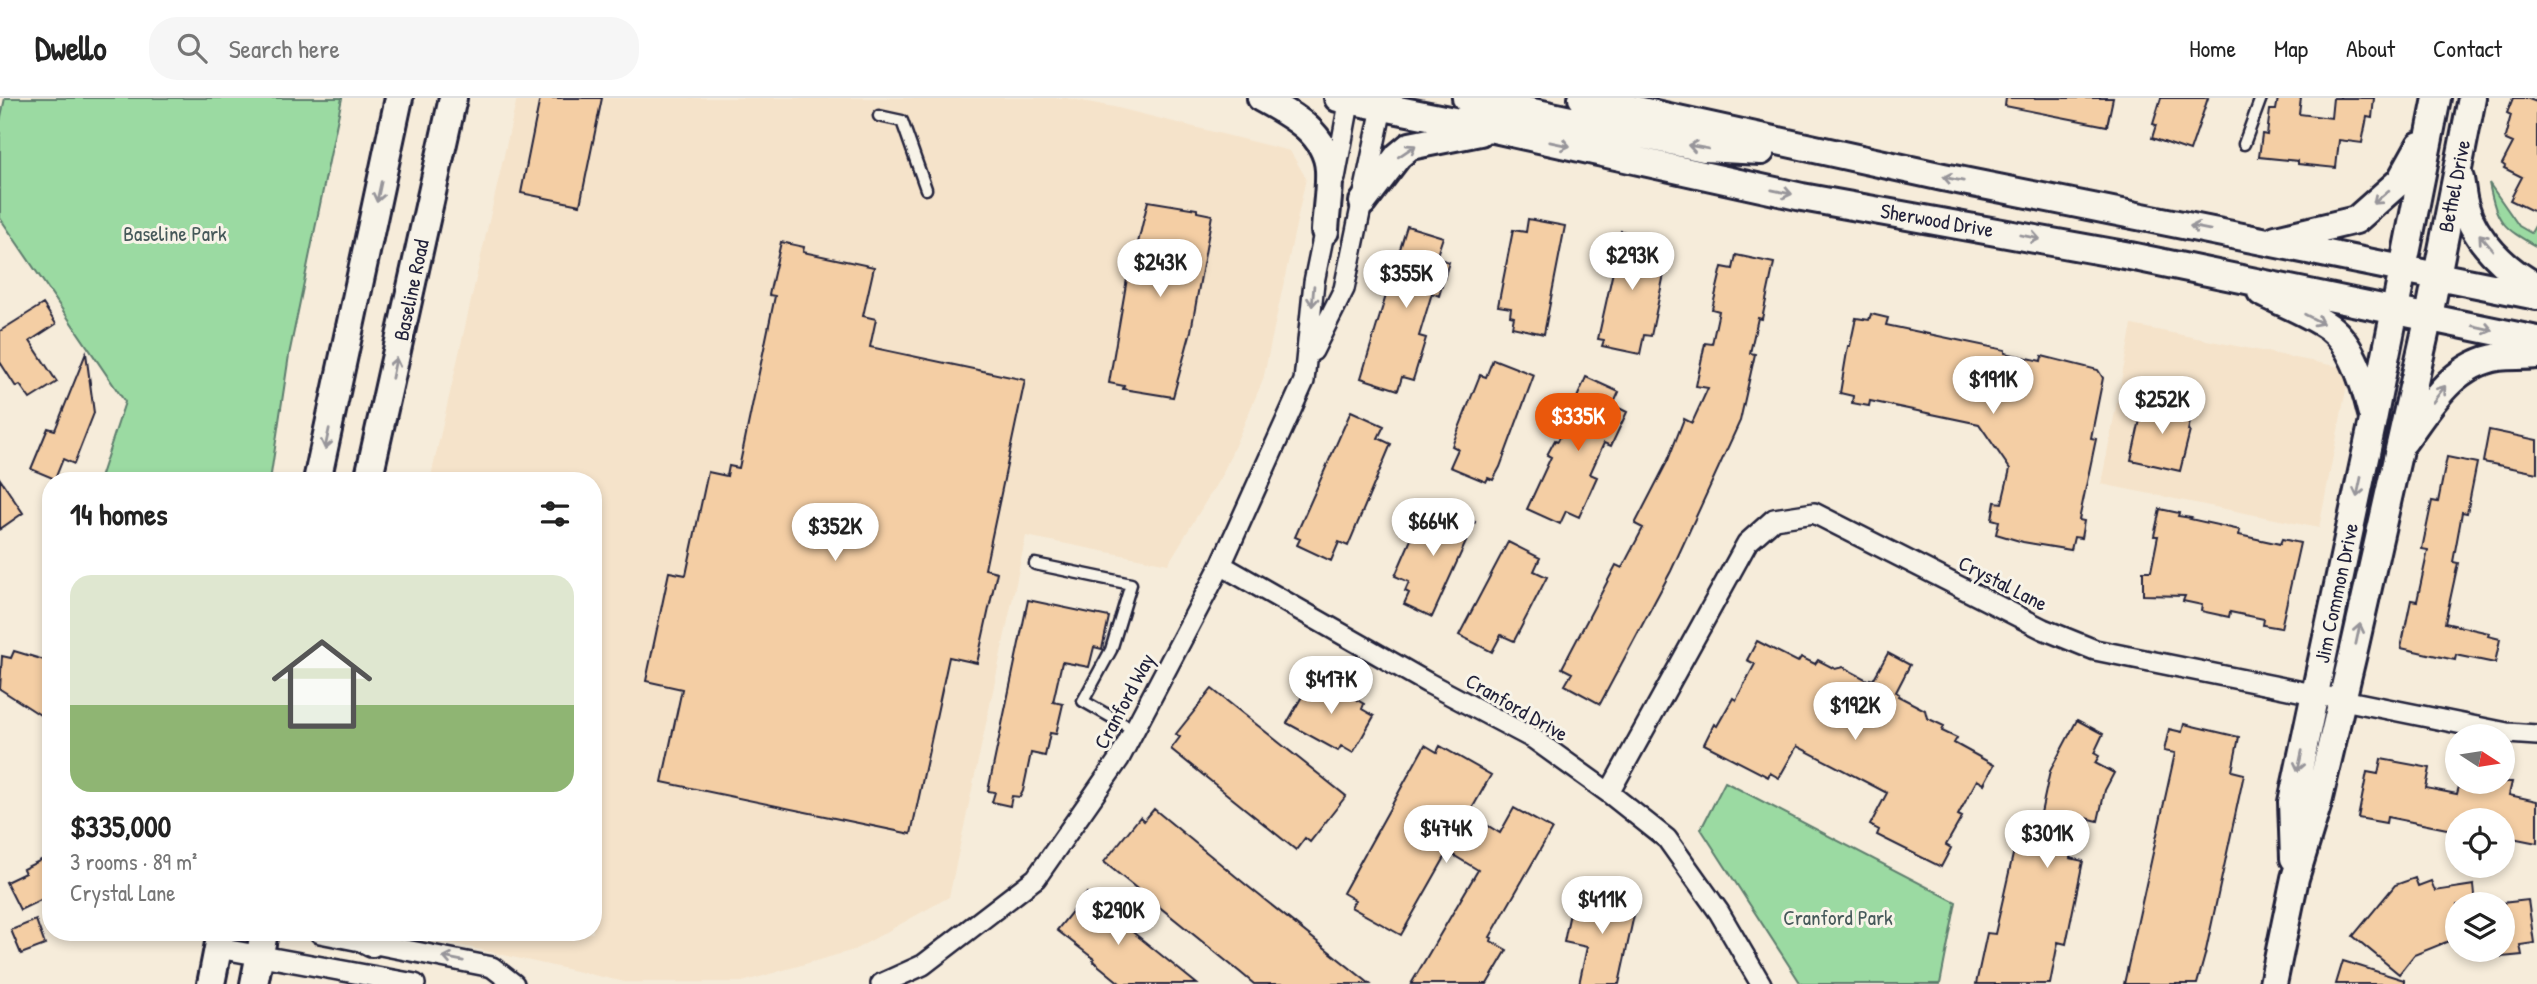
<!DOCTYPE html>
<meta charset="utf-8">
<style>
body{margin:0;font-family:"Patrick Hand",sans-serif;background:#f6f6f6;color:#222;height:100vh;display:flex;flex-direction:column;font-size:26px;white-space:nowrap}
*{box-sizing:border-box;margin:0}
p{font-size:23px;color:#767676}
.icon{flex:none;width:38px;height:38px;fill:none;stroke:currentColor;stroke-width:2;stroke-linecap:round;stroke-linejoin:round}
.map{position:relative;flex:1;overflow:hidden}
.sheet{position:absolute;left:42px;top:374px;width:560px;height:469px;display:flex;flex-direction:column;background:#fff;border-radius:28px;box-shadow:0 4px 10px #0003}
.sheet>*{flex:none}
.needle{width:46px;rotate:102deg}
.buttons{position:absolute;left:2445px;top:626px;display:grid;gap:14px}
.buttons a{display:grid;place-items:center;width:70px;height:70px;border-radius:50%;background:#fff;box-shadow:0 4px 10px #0003;font-size:35px}
.price{position:absolute;translate:-50% -60px;padding:0 16px;border-radius:24px;background:#fff;color:#222;font-size:23px;line-height:46px;filter:drop-shadow(0 2px 4px #0008)}
.price::after{content:'';position:absolute;left:50%;top:42px;width:21px;height:16px;margin-left:-10px;background:inherit;clip-path:polygon(0 0,100% 0,50% 100%)}
.price.active{background:#ea580c;color:#fff}
ul{padding:0;list-style:none}
li{display:grid;align-content:center;gap:14px;height:371px;padding:0 28px}
li span{display:grid;place-items:center;height:217px;border-radius:21px;color:#555}
li>.icon{margin-inline-start:auto}
span .icon{width:126px;height:126px;fill:#fffc;stroke-width:1}
li b{font-size:30px}
h2{display:flex;justify-content:space-between;align-items:center;height:84px;padding:0 28px;font-size:30px}
header{display:flex;align-items:center;gap:42px;box-sizing:border-box;height:98px;padding:0 35px;background:#fff;border-bottom:2px solid #e0e0e0}
header strong{font-size:33px}
nav{display:flex;gap:38px;margin-inline-start:auto;font-size:24px}
.search{width:490px;height:63px;background:#f6f6f6;display:flex;align-items:center;gap:18px;box-sizing:border-box;padding:0 24px;border-radius:28px;color:#767676;font-size:26px}
.map>svg:first-child{display:block}
.built{fill:#f5e3ca}
.green{fill:#9bdaa2;stroke:#5e7e6e;stroke-width:2}
.building{fill:#f4cea4;stroke:#22223b;stroke-width:2}
.lines{fill:none;stroke-linecap:round;stroke-linejoin:round}
.lane-casing{stroke:#22223b;stroke-width:15}
.street-casing{stroke:#22223b;stroke-width:24}
.secondary-casing{stroke:#22223b;stroke-width:32}
.lane{stroke:#f7f3e8;stroke-width:10}
.street{stroke:#f7f3e8;stroke-width:19}
.secondary{stroke:#f7f3e8;stroke-width:26}
.oneway{stroke:#97959a}
.labels{text-anchor:middle;dominant-baseline:central;stroke-width:6;stroke-linejoin:round;paint-order:stroke}
.street-label{font-size:21px;fill:#22223b;stroke:#f7f3e8}
.park-label{font-size:21px;fill:#46595a;stroke:#f7f3e8}
</style>
<header>
<strong>Dwello</strong>
<div class="search"><svg class="icon" aria-label="search" viewBox="0 0 24 24"><circle cx="10" cy="10" r="6"/><path d="M15 15l6 6"/></svg>Search here</div>
<nav><a>Home</a><a>Map</a><a>About</a><a>Contact</a></nav>
</header>
<div class="map">
<svg width="2537" height="886" viewBox="0 0 2537 886">
<rect width="100%" height="100%" fill="#f6ecda"/>
<filter id="ink" filterUnits="userSpaceOnUse"><feTurbulence type="fractalNoise" baseFrequency=".0143" numOctaves="2"/><feDisplacementMap in="SourceGraphic" scale="14" xChannelSelector="R" yChannelSelector="G"/><feConvolveMatrix kernelMatrix="1 2 1 2 8 2 1 2 1" color-interpolation-filters="sRGB"/></filter>
<g filter="url(#ink)">
<!-- built -->
<path class="built" d="M517,0H1066L1114,9L1290,53L1306,80L1263,282L1223,375L1168,466L1026,438L949,799L854,852L742,884H625L405,835H593V383H430Z
M2132,227L2350,271L2319,430L2101,386Z"/>
<!-- green -->
<path class="green" d="M5,0H342L289,257L270,383H99L125,304L0,120V23Z
M2489,85L2519,128L2531,135L2535,128H2537V149C2502,129 2497,125 2489,85Z
M1725,684L1956,804L1940,886H1801L1701,731Z"/>
<!-- building -->
<path class="building" d="M540,0H602L580,107L521,95Z
M2006,0H2113L2107,28L2005,8Z
M2161,0H2208L2190,53L2152,40L2156,27L2153,26Z
M2278,0H2301L2299,16L2331,20L2333,0H2374L2372,20L2367,19L2362,45L2339,42L2336,70L2298,66V63L2259,59L2262,36L2267,37L2270,12H2276Z
M2513,0H2526L2537,4V115L2510,102L2522,79L2504,70L2505,68L2502,66L2513,45L2506,42L2505,39L2511,17L2507,15Z
M1148,103L1197,111V114L1212,117L1191,233L1173,299L1123,291L1124,288L1109,285L1129,169L1132,170Z
M1528,121L1565,128L1544,236L1512,229L1514,219L1510,218L1511,210L1498,208L1513,132L1526,134Z
M1407,128L1443,139L1436,160L1449,164L1439,198L1432,195L1419,238L1426,240L1413,282L1402,279L1398,292L1361,280Z
M1621,133L1658,141L1655,154L1668,157L1651,238L1644,237L1640,256L1602,248L1604,242L1598,241L1614,169L1603,166L1607,149L1617,151Z
M781,144L804,149L803,154L874,169L863,218L876,221L870,249L1025,282L985,471L997,474L977,565L949,559L911,736L662,684L682,591L646,583L669,474L686,477L708,374L727,378L729,368L739,370L775,198L769,197Z
M1736,157L1774,165L1762,221L1758,220L1750,255L1755,256L1740,323L1671,473L1600,606L1565,587L1572,575L1562,570L1616,467L1622,470L1643,430L1635,426L1668,362L1684,321L1692,325L1708,290L1696,288L1705,245L1712,246L1719,213L1712,211L1722,169L1733,171Z
M43,206L56,226L30,243L57,284L30,301L20,287L16,289L0,264V233Z
M1871,216L1888,220L1886,227L2005,252V255L2041,263L2042,258L2098,272L2103,280L2091,340L2096,341L2079,422L2084,423L2081,440L2074,439L2071,452L2023,444L1996,436L1999,423L1992,421L1995,404L2002,405L2010,371L1979,326L1870,303L1869,308L1852,305L1853,298L1840,295L1848,248H1850L1856,220L1869,222Z
M86,255L94,315L74,366L63,361L55,381L31,371L48,330L55,332Z
M1493,261L1534,277L1500,369L1493,382L1488,380L1486,384L1450,369L1458,351L1452,348L1480,277L1486,279Z
M1586,279L1619,294L1613,307L1627,314L1611,348L1604,345L1590,376L1597,379L1579,419L1566,413L1560,426L1527,411L1551,359L1547,357L1555,342L1558,343Z
M2144,304L2192,314L2188,333H2190L2180,373L2131,362Z
M1351,313L1384,328L1378,340L1391,346L1348,448L1339,444L1331,463L1297,447L1300,441L1295,439Z
M2489,332L2537,342V375L2483,364Z
M2447,359L2477,365L2467,415L2462,414L2460,426L2453,464L2458,465L2445,525L2489,535L2488,538L2500,541L2495,565L2456,557L2455,562L2401,550L2411,502L2417,503L2428,452L2422,451L2432,403L2438,404Z
M0,381L23,415L0,431Z
M1442,409L1475,424L1432,519L1404,506L1409,495L1405,493L1409,484L1395,478L1422,416L1436,422Z
M2160,411L2179,415L2178,418L2191,420L2190,421L2240,432L2239,437L2280,446L2282,441L2300,445L2281,530L2263,527L2264,521L2230,514L2229,519L2201,513L2202,507L2183,503L2185,498L2143,497V473H2151L2158,438H2154Z
M1508,444L1540,460L1534,473L1547,479L1514,543L1501,537L1492,554L1459,537Z
M1028,502L1109,519L1102,551L1094,549L1089,569L1062,564L1053,604L1063,606L1056,636L1050,635L1045,658L1031,655L1023,693L1020,699L1012,698L1010,708L992,704L995,694L988,693Z
M1757,543L1798,564L1801,559L1815,566L1818,562L1835,571L1843,569L1869,583L1870,581L1873,582L1888,555L1910,567L1896,594L1899,596L1898,598L1925,612L1927,620L1944,628L1942,633L1957,640L1954,645L1994,667L1984,686L1977,682L1958,717L1962,719L1946,747L1951,750L1941,769L1877,737L1879,732L1870,727L1887,695L1797,648L1779,680L1770,675L1768,679L1704,646L1714,626L1717,628L1733,600L1736,602L1755,566L1747,562Z
M14,553L51,564V624L0,591L2,558L11,560Z
M1314,577L1364,606L1362,611L1374,618L1353,655L1341,648L1338,653L1287,625Z
M1212,591L1346,698L1310,744L1305,740L1296,752L1171,651L1180,639L1176,636Z
M2077,622L2103,636L2094,655L2099,658L2095,665L2114,675L2105,692L2098,723L2078,718L2070,760L2083,763L2066,846L2058,844L2050,886H1976L1987,835L1995,836L2017,739L2035,743L2050,673Z
M2184,626L2239,639L2232,673L2244,676L2205,857L2197,886H2124L2175,655L2164,653L2169,631L2182,634Z
M1425,647L1437,654L1440,648L1491,677L1469,716L1500,735L1514,710L1552,731L1490,839L1492,840L1491,843L1507,852L1487,886H1411L1478,772L1448,754L1401,837L1351,809L1355,802L1343,795Z
M2381,661L2430,670L2426,690L2457,696L2460,684H2512L2509,697L2537,703V745L2502,738V723H2457V733L2387,719L2386,725L2358,720L2367,674L2378,676Z
M1154,711L1245,786L1370,886H1254L1241,875L1104,764L1140,719L1144,723Z
M45,760L51,773V797L20,812L6,784L25,775L23,771Z
M2415,780L2418,788L2431,783L2435,793L2474,787L2476,807H2457V831L2450,832L2454,841L2414,857L2399,876L2353,838L2395,787Z
M1087,795L1125,826L1124,827L1197,886H1121L1093,863L1094,861L1057,832Z
M1598,795L1637,803L1619,886H1579L1587,849L1564,844L1573,800L1596,805Z
M2528,802L2534,845L2520,847L2522,857L2502,859V805Z
M36,822L45,847L21,856L11,832Z
M2343,863L2404,882V886H2336Z"/>
<g class="lines">
<!-- lane casing -->
<g class="lane-casing">
<path id="lane" d="M879,18L902,23L926,91
M2244,46L2261,0
M1035,466L1131,486L1111,552L1083,603L1134,632"/>
</g>
<!-- street casing -->
<g class="street-casing">
<path id="street" d="M1335,80L1350,0
M1313,253L1344,191L1384,0
M1221,467L1428,585L1534,641L1609,695L1667,741L1719,814L1761,886
M1609,695L1747,445L1774,421L1814,415L2043,531L2095,552L2507,635L2537,637
M320,835L492,869L514,886
M218,850L415,886
M881,886L923,867L1036,780L1119,661L1221,467L1304,283L1314,184L1327,120"/>
</g>
<!-- secondary casing -->
<g class="secondary-casing">
<path id="secondary" d="M1261,0C1290,16 1327,35 1329,72C1330,92 1326,113 1325,133
M1338,0L1494,31L1802,99L2130,158L2537,242
M1466,0L1704,50L1761,53
M1582,0L1943,79L2537,198
M2460,81C2462,90 2462,99 2465,108C2474,141 2507,174 2537,188
M1363,104L1398,58L1410,48L1480,34
M2276,141L2356,122L2400,83L2420,47
M2261,194C2283,205 2309,215 2329,229C2353,247 2365,287 2372,316
M2404,343C2429,309 2452,266 2499,259C2511,257 2524,259 2537,257
M317,383L399,0
M368,383L453,0
M2294,760L2292,704L2373,322L2437,0
M353,835L372,845
M211,886L221,835
M254,886L264,835
M2273,886L2295,780L2317,708L2355,547L2429,218L2472,0"/>
</g>
<!-- lane -->
<use href="#lane" class="lane"/>
<!-- street -->
<use href="#street" class="street"/>
<!-- secondary -->
<use href="#secondary" class="secondary"/>
</g>
<!-- one-way arrows -->
<defs><path id="oneway-shaft" d="M-6 0H5M1.5-3L5.5 0L1.5 3" fill="none" stroke-width="1.6" stroke-linecap="round" stroke-linejoin="round" transform="scale(1.75)"/></defs>
<g class="oneway">
<use href="#oneway-shaft" transform="translate(1560 46) rotate(12)"/>
<use href="#oneway-shaft" transform="translate(1698 49) rotate(-170)"/>
<use href="#oneway-shaft" transform="translate(1407 53) rotate(-34)"/>
<use href="#oneway-shaft" transform="translate(1953 81) rotate(-169)"/>
<use href="#oneway-shaft" transform="translate(379 94) rotate(102)"/>
<use href="#oneway-shaft" transform="translate(1782 94) rotate(12)"/>
<use href="#oneway-shaft" transform="translate(2381 99) rotate(139)"/>
<use href="#oneway-shaft" transform="translate(2200 130) rotate(-169)"/>
<use href="#oneway-shaft" transform="translate(2030 139) rotate(11)"/>
<use href="#oneway-shaft" transform="translate(2486 144) rotate(-130)"/>
<use href="#oneway-shaft" transform="translate(1313 198) rotate(95)"/>
<use href="#oneway-shaft" transform="translate(2314 221) rotate(27)"/>
<use href="#oneway-shaft" transform="translate(2483 230) rotate(13)"/>
<use href="#oneway-shaft" transform="translate(394 270) rotate(-78)"/>
<use href="#oneway-shaft" transform="translate(2439 296) rotate(-53)"/>
<use href="#oneway-shaft" transform="translate(327 341) rotate(102)"/>
<use href="#oneway-shaft" transform="translate(2359 389) rotate(102)"/>
<use href="#oneway-shaft" transform="translate(2358 536) rotate(-78)"/>
<use href="#oneway-shaft" transform="translate(2300 663) rotate(102)"/>
<use href="#oneway-shaft" transform="translate(453 861) rotate(-169)"/>
</g>
</g>
<g class="labels">
<!-- street labels -->
<g class="street-label">
<text transform="translate(2454 88) rotate(-79)">Bethel Drive</text>
<text transform="translate(1937 122) rotate(10)">Sherwood Drive</text>
<text transform="translate(411 192) rotate(-78)">Baseline Road</text>
<text transform="translate(2003 485) rotate(27)">Crystal Lane</text>
<text transform="translate(2336 495) rotate(-78)">Jim Common Drive</text>
<text transform="translate(1124 603) rotate(-62)">Cranford Way</text>
<text transform="translate(1517 609) rotate(30)">Cranford Drive</text>
</g>
<!-- park labels -->
<g class="park-label">
<text x="175" y="135">Baseline Park</text>
<text x="1838" y="819">Cranford Park</text>
</g>
</g>
</svg>
<div class="buttons">
<a><svg class="needle" viewBox="-14 -14 28 28"><path d="M0-13l5 13h-10z" fill="#e53935"/><path d="M0 13l5-13h-10z" fill="#767676"/></svg></a>
<a><svg class="icon" aria-label="locate" viewBox="0 0 24 24"><circle cx="12" cy="12" r="6"/><path d="M12 2v4M12 18v4M2 12h4M18 12h4"/></svg></a>
<a><svg class="icon" aria-label="layers" viewBox="0 0 24 24"><path d="M12 4l9 5-9 5-9-5zM3 14l9 5 9-5"/></svg></a>
</div>
<b class="price" style="left:1632px;top:194px">$293K</b>
<b class="price" style="left:1160px;top:201px">$243K</b>
<b class="price" style="left:1406px;top:212px">$355K</b>
<b class="price" style="left:1993px;top:318px">$191K</b>
<b class="price" style="left:2162px;top:338px">$252K</b>
<b class="price active" style="left:1578px;top:355px">$335K</b>
<b class="price" style="left:1433px;top:460px">$664K</b>
<b class="price" style="left:835px;top:465px">$352K</b>
<b class="price" style="left:1331px;top:618px">$417K</b>
<b class="price" style="left:1855px;top:644px">$192K</b>
<b class="price" style="left:1446px;top:767px">$474K</b>
<b class="price" style="left:2047px;top:772px">$301K</b>
<b class="price" style="left:1602px;top:838px">$411K</b>
<b class="price" style="left:1118px;top:849px">$290K</b>
<section class="sheet">
<h2>14 homes<svg class="icon" aria-label="filters" viewBox="0 0 24 24"><path d="M4 7h16M4 17h16"/><circle cx="9" cy="7" r="2"/><circle cx="15" cy="17" r="2"/></svg></h2>
<ul>
<li><span style="background:linear-gradient(#dfe7d0 60%,#8fb573 0)"><svg class="icon" aria-label="home" viewBox="0 0 24 24"><path d="M3 11l9-7 9 7M6 9v11h12V9"/></svg></span><div><b>$335,000</b><p>3 rooms · 89 m²</p><p>Crystal Lane</p></div></li>
</ul>
</section>
</div>
